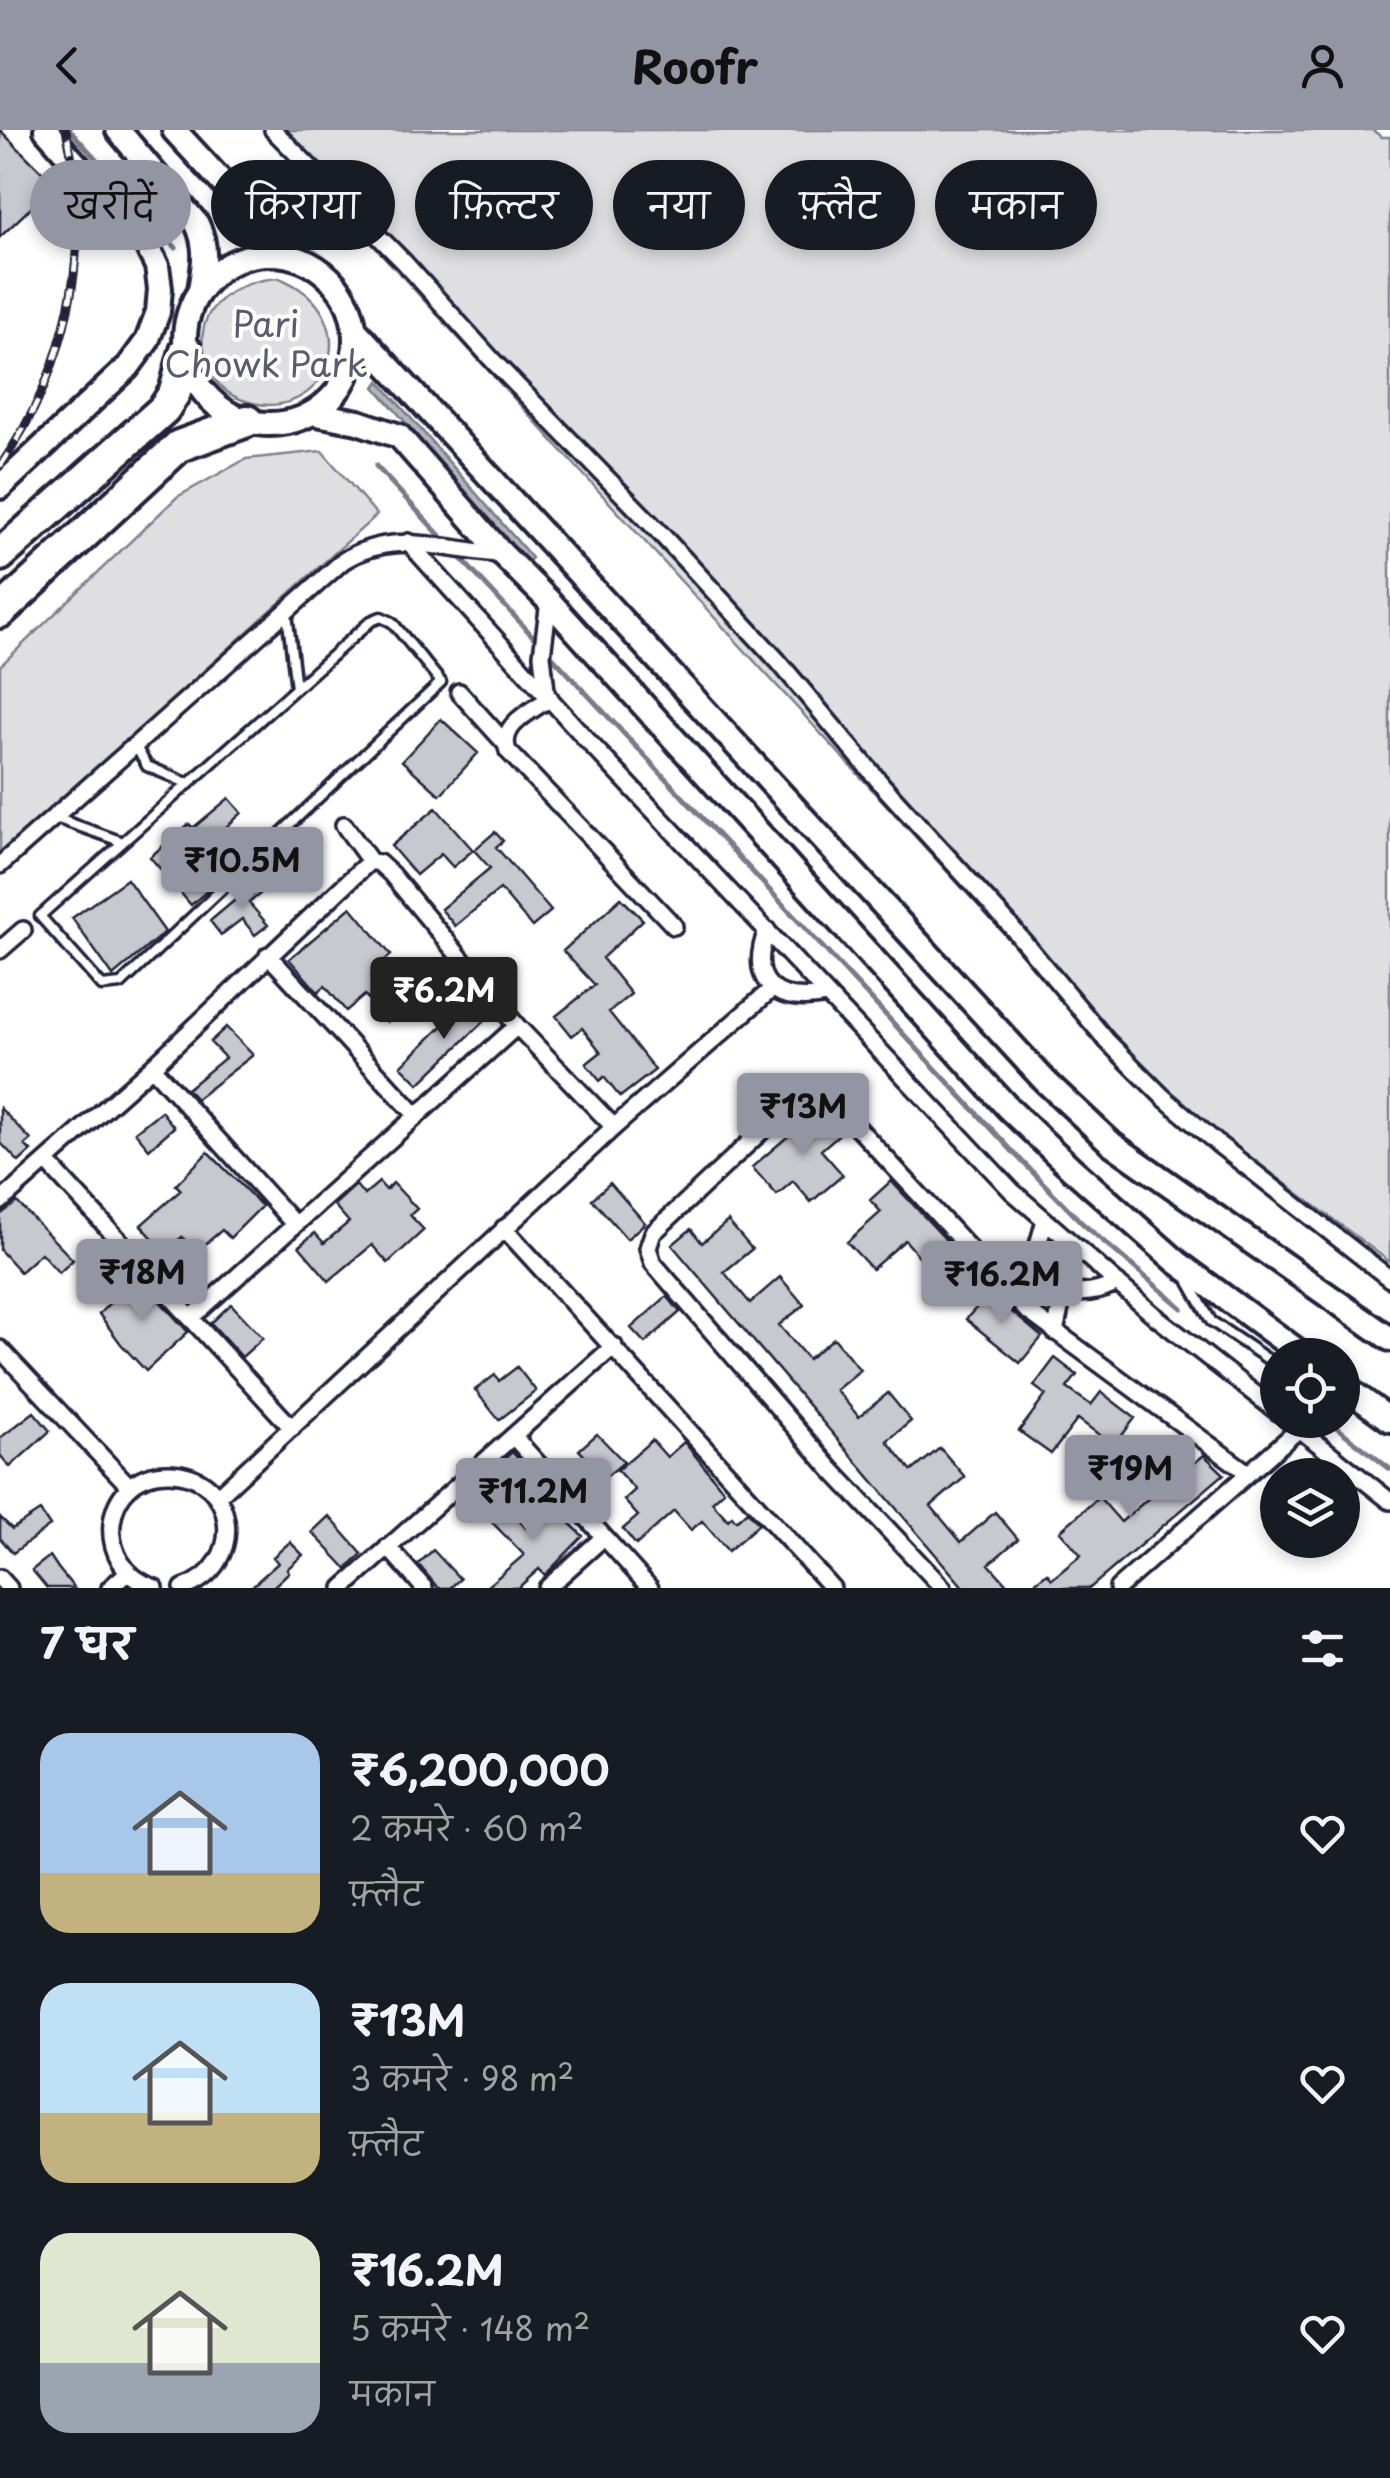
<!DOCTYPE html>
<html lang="hi">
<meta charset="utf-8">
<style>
body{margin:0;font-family:"Playpen Sans","Playpen Sans Deva",sans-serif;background:#242831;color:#f1f3f6;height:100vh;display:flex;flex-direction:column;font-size:38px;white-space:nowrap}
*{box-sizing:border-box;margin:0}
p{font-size:32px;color:#9ea1a6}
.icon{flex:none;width:55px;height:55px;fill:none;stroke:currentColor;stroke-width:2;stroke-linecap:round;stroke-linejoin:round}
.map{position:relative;height:1458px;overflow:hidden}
.panel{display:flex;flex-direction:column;background:#171b24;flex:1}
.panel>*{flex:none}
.guide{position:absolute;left:30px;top:30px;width:1330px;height:90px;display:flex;gap:20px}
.fabs{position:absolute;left:1260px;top:1208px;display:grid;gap:20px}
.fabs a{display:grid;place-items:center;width:100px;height:100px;border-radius:50%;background:#171b24;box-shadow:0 5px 15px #0003;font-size:50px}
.price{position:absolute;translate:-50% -85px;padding:0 22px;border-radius:10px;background:#9495a2;color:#111;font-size:32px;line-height:65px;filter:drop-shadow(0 2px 5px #0008)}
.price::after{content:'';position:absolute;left:50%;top:60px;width:30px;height:22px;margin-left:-15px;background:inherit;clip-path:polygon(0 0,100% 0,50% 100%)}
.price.on{background:#222;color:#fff}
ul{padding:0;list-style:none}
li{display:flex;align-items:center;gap:30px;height:250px;padding:0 40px}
li span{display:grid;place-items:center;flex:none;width:280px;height:200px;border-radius:30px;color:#555}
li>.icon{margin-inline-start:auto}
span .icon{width:120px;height:120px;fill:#fffc;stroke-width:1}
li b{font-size:42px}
h2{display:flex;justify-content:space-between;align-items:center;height:120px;padding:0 40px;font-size:42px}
.tag{padding:0 35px;border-radius:45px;background:#171b24;box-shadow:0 5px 15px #0003;font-size:35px;line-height:90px}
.tag.on{background:#9495a2;color:#111}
header{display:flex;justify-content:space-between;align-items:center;height:130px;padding:0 40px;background:#9495a2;color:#111;font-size:45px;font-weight:700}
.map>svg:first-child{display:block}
.green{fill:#dfdfe2;stroke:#80808e;stroke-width:2.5}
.water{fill:#b4b4bc;stroke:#7a7a88;stroke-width:2.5}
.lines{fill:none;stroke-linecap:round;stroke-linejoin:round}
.stream{stroke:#7a7a88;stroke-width:5}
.building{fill:#c8c8cf;stroke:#22223b;stroke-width:2.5}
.lane-casing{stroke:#22223b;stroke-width:15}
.street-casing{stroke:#22223b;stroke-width:22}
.secondary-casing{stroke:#22223b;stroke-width:30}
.highway-casing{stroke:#22223b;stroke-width:38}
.lane{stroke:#fff;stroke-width:8}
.street{stroke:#fff;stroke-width:15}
.secondary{stroke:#fff;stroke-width:22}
.highway{stroke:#fff;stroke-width:30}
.rail-casing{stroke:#22223b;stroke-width:9}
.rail{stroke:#fff;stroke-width:5;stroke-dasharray:15;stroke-linecap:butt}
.labels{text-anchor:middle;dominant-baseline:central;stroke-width:8;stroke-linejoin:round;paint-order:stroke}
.park-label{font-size:35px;fill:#5b5b6d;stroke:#fff}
</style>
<header><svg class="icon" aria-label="back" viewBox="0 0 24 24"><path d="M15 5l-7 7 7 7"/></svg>Roofr<svg class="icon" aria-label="person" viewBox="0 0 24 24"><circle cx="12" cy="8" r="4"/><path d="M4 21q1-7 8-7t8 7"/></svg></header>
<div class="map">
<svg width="1390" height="1458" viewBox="0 0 1390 1458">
<rect width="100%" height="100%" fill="#fff"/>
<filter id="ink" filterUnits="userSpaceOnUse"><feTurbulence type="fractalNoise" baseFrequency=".01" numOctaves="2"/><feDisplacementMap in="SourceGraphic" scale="20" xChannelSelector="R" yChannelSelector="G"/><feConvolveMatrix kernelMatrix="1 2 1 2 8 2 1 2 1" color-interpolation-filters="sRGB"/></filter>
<g filter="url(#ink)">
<!-- green -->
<path class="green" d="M268,0H1372L1382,7H1390V1132L1118,928Z
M279,148C374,186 325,302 240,269C222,262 212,249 206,231C190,179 233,151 279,148Z
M322,321L377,385L0,724V536L177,367L246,329Z"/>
<!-- water -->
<path class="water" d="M379,251L532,428L527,433L375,257Z"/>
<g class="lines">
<!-- stream -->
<path class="stream" d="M70,0L176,118
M376,336L445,411
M456,423L540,514
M548,522L1015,1024L1083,1094L1182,1178
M1327,1290L1390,1339"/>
</g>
<!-- building -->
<path class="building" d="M0,0L55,55L0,107Z
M441,589L478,623L440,665L402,631Z
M229,668L242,683L208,713L231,740L191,775L150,727L189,694L193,698Z
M436,678L473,720L453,737L441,724L416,745L391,716Z
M495,702L503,711L496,717L551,781L532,797L500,759L455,796L441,779L490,738L474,720Z
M127,749L165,802L113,846L72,788Z
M259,750L267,758L249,773L268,795L255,805L242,789L221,805L210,791Z
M621,768L643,790L602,828L631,864L609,882L655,940L620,967L604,947L600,951L586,934L601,922L582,898L572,906L556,886L595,855L563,821Z
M351,777L391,825L378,836L387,846L383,849L406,876L387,892L365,865L346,881L325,856L318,862L289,829Z
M468,871L486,889L419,954L401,936Z
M226,897L253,925L196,969L187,959L225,928L210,912Z
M0,978L31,1010L25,1015L31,1021L19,1032L0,1012Z
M821,978L844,1000L821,1020L843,1045L811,1072L793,1051L777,1065L752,1037Z
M161,981L174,997L149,1019L135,1002Z
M208,1022L262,1076L230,1108L222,1100L196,1122L182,1107L165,1122L141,1095L181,1060L176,1055Z
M891,1051L960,1125L936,1146L905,1110L872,1139L847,1112L881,1082L870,1070Z
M379,1052L386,1060L393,1053L417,1079L410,1085L424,1100L388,1133L372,1115L329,1151L299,1116L315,1103L324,1113L349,1092L334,1075L356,1055L364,1065Z
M610,1053L645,1093L627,1109L592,1069Z
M17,1072L73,1130L59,1143L41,1123L20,1142L0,1120V1085Z
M728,1091L752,1119L724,1142L750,1173L780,1147L804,1175L779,1195L808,1229L834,1208L860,1240L836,1260L859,1287L888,1263L911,1291L887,1311L912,1341L940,1318L965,1347L931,1376L961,1412L995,1382L1018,1409L989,1434L1010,1458H964L672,1115L691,1099L702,1113Z
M136,1145L188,1202L146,1241L121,1214L99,1184Z
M982,1157L1042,1207L1020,1233L966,1189L976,1178L969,1172Z
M667,1166L680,1182L645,1213L631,1198Z
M231,1174L263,1208L242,1227L211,1193Z
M1055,1228L1077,1245L1067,1258L1091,1275L1101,1262L1135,1288L1114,1316L1078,1289L1051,1324L1019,1301L1046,1265L1034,1256Z
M517,1237L536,1261L499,1290L475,1260L495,1245L499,1251Z
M34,1282L50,1301L10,1337L0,1325V1308Z
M597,1304L624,1332L589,1361L578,1349L594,1336L579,1320Z
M652,1310L667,1327L684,1312L724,1361L712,1372L728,1390L732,1386L736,1391L747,1381L759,1394L728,1421L702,1391L691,1400L674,1381L636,1415L623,1399L638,1386L624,1370L635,1360L617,1340Z
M1168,1316L1187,1339L1204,1325L1224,1344L1090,1458H1028L1047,1443L1052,1449L1081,1425L1060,1401L1099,1367L1121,1392L1151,1366L1133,1346Z
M512,1322L544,1357L532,1369L498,1335Z
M500,1369L526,1398L550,1374L583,1406L545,1445L539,1439L518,1458H485L524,1425L484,1384Z
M40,1381L50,1396L13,1423L0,1408V1387L12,1399Z
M329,1386L362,1424L347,1439L312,1402Z
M290,1412L303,1425L287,1439L289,1442L272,1458H250L278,1433L273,1427Z
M433,1420L460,1449L450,1458H438L418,1434Z
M50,1426L58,1438L74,1458H47L32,1440Z"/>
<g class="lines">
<!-- lane casing -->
<g class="lane-casing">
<path id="lane" d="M135,615L147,636L189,654
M53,687L123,712L296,558L287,483
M123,712L40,786L102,856L121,854L441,552L392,492L381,487L371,491L296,558
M1189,1152L1211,1191L1278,1236"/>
</g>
<!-- street casing -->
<g class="street-casing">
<path id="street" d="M273,0L404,132L495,233L660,403L778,531L884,657L1008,793L1107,911L1163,967L1218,1014L1390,1149
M408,412L586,609L1012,1061L1155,1186L1278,1282
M546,560L542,525L549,471
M459,562L505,613
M550,568C532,581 498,595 508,621L674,796
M344,695L370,731
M0,735L343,431C396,398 443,421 502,424
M767,800C747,853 776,875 827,865
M0,820L23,800
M268,825L417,986
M152,937L295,1095
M46,1031L292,1298
M0,1072L152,937L370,731L379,733L391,744L517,896L614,997
M1045,1090L1036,1122C1050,1164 1078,1172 1118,1153
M504,1098L832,1458
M981,1131L1036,1122
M191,1188L517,896
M1055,1202L1064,1160
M0,1219L130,1357
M1288,1290L1390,1371
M513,1306L650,1458
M217,1367L614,997L772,859
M388,1417L424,1458
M0,1448L9,1458
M110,1458L127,1443
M155,1458C90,1437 101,1342 169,1343C238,1344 248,1436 183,1458
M343,1458L614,1216
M547,1458L604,1407
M943,1458L831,1339L653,1133L648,1118L653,1103L799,966L818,964L833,971L1025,1179L1248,1343
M1118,1458L1299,1299"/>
</g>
<!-- secondary casing -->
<g class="secondary-casing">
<path id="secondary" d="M118,0L197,94C208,117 204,136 200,160
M174,0L289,125
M185 209a85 85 0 1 1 170 0a85 85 0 1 1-170 0Z
M356,201L1045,951L1112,1014L1390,1209
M312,283L358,292L399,306L502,424L549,471L1008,978L1071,1038L1177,1132L1303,1225
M0,357L128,237L147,211L158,182L160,159L157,136L145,112L46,0
M1342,1255L1390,1290"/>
</g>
<!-- highway casing -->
<g class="highway-casing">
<path id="highway" d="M0,425L164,279L175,262L186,221
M0,482L179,316L247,291"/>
</g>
<!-- lane -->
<use href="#lane" class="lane"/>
<!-- street -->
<use href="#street" class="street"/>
<!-- secondary -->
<use href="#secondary" class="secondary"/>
<!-- highway -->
<use href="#highway" class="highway"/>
<!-- rail casing -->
<g class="rail-casing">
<path id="rail" d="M0,336C68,239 94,116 66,0"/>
</g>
<!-- rail -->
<use href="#rail" class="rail"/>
</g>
</g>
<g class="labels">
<!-- park labels -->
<g class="park-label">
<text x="266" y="192">Pari<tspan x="266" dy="40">Chowk Park</tspan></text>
</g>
</g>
</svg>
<div class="fabs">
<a><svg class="icon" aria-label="locate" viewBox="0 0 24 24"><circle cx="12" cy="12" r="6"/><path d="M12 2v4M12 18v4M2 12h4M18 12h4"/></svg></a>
<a><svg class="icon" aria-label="layers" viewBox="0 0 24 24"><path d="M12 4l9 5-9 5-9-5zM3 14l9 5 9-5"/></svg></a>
</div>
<b class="price" style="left:242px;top:782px">₹10.5M</b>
<b class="price on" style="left:444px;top:912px">₹6.2M</b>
<b class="price" style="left:803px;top:1028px">₹13M</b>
<b class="price" style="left:142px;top:1194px">₹18M</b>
<b class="price" style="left:1002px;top:1196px">₹16.2M</b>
<b class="price" style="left:1130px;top:1390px">₹19M</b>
<b class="price" style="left:533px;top:1413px">₹11.2M</b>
<div class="guide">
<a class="tag on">खरीदें</a>
<a class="tag">किराया</a>
<a class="tag">फ़िल्टर</a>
<a class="tag">नया</a>
<a class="tag">फ़्लैट</a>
<a class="tag">मकान</a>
</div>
</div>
<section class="panel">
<h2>7 घर<svg class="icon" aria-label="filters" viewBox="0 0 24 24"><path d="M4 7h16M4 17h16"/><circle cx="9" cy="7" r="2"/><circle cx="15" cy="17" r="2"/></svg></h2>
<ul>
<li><span style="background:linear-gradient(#a9c7e8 70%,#c2b280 0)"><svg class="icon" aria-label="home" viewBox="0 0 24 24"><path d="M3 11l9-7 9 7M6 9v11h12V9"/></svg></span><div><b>₹6,200,000</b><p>2 कमरे · 60 m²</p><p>फ़्लैट</p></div><svg class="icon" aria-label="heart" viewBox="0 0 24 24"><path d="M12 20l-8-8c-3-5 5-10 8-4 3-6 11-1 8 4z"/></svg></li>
<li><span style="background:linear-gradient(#bfe0f5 65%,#c2b280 0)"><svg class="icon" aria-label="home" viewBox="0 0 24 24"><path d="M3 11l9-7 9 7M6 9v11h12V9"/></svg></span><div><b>₹13M</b><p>3 कमरे · 98 m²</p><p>फ़्लैट</p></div><svg class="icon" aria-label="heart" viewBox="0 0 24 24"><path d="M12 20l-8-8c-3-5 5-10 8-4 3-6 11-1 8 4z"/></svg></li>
<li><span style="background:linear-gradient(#dfe7d0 65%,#9aa5b1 0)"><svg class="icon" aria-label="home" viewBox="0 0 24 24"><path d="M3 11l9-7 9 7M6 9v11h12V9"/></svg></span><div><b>₹16.2M</b><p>5 कमरे · 148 m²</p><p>मकान</p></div><svg class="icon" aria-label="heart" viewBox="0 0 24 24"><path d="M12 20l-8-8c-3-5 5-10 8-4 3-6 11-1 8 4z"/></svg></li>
</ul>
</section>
